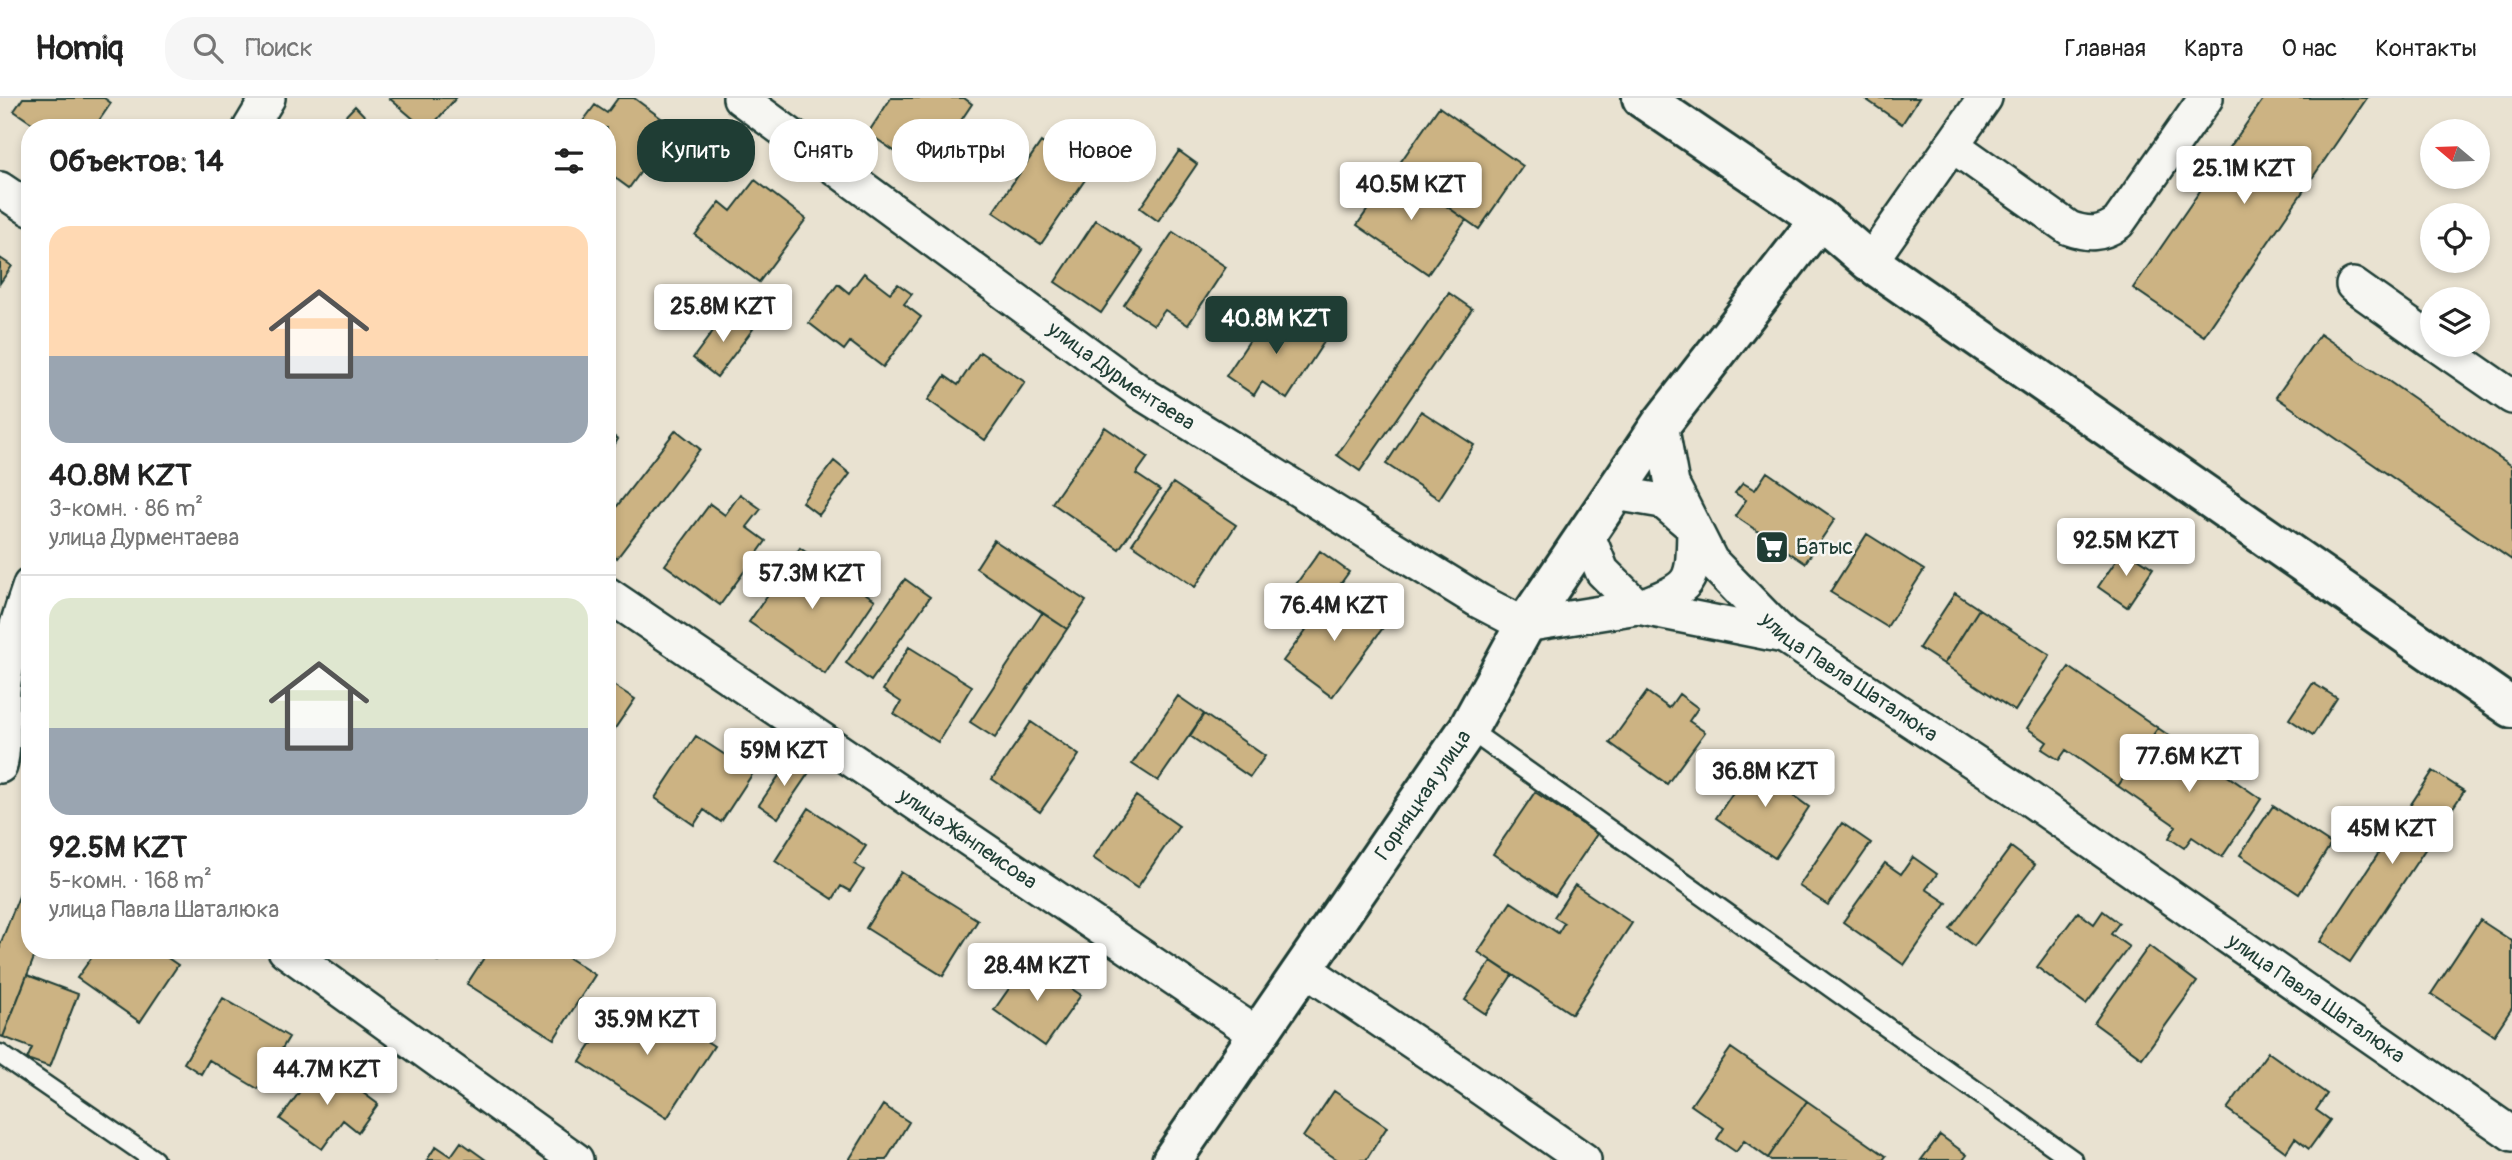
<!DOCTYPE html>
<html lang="ru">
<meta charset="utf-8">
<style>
body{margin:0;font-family:Pangolin,sans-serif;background:#f6f6f6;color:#222;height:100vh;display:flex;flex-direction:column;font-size:26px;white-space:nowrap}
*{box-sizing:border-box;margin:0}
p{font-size:23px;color:#767676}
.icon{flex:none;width:38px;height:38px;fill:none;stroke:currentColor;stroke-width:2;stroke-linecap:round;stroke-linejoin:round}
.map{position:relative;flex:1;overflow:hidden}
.sheet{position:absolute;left:21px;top:21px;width:595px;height:840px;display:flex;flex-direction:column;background:#fff;border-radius:28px;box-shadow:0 4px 10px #0003}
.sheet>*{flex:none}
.hud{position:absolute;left:637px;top:21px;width:665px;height:63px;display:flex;gap:14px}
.needle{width:46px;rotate:289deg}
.fabs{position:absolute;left:2420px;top:21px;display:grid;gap:14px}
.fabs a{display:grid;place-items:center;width:70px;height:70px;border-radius:50%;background:#fff;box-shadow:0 4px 10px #0003;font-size:35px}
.price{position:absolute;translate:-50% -60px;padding:0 16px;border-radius:7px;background:#fff;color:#222;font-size:23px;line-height:46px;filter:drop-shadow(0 2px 4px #0008)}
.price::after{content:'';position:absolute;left:50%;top:42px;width:21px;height:16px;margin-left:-10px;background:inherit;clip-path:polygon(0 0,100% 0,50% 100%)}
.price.selected{background:#1f3d34;color:#fff}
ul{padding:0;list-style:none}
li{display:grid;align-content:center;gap:14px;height:371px;padding:0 28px}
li+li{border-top:2px solid #e0e0e0}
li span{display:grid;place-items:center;height:217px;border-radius:21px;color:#555}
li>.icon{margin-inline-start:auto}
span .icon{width:126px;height:126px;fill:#fffc;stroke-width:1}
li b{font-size:30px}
h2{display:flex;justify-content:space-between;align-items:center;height:84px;padding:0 28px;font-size:30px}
.tag{padding:0 24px;border-radius:28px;background:#fff;box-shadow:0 4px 10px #0003;font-size:24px;line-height:63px}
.tag.selected{background:#1f3d34;color:#fff}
header{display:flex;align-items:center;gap:42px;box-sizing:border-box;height:98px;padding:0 35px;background:#fff;border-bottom:2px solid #e0e0e0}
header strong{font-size:33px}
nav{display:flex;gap:38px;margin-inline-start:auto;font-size:24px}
.search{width:490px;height:63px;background:#f6f6f6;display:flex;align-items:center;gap:18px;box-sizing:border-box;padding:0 24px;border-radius:28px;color:#767676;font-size:26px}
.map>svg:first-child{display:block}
.building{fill:#ccb383;stroke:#1f3d34;stroke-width:2}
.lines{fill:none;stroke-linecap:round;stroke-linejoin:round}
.lane-casing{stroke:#1f3d34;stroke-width:23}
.street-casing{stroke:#1f3d34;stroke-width:38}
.secondary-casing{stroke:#1f3d34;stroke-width:44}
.lane{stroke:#f6f6f2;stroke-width:18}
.street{stroke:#f6f6f2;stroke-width:33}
.secondary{stroke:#f6f6f2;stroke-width:38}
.labels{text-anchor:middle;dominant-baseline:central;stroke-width:5;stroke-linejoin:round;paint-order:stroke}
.street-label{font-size:21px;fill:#1f3d34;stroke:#f6f6f2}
.poi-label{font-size:21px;fill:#1f3d34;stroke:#f6f6f2;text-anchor:start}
</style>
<header>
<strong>Homiq</strong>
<div class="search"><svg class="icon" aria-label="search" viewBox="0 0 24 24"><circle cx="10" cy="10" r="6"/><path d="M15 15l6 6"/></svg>Поиск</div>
<nav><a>Главная</a><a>Карта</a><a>О нас</a><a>Контакты</a></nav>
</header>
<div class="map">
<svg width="2512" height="1062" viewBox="0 0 2512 1062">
<rect width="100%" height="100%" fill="#e9e2d1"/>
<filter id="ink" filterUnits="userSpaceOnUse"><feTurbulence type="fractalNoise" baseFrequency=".0143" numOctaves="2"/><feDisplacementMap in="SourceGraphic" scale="14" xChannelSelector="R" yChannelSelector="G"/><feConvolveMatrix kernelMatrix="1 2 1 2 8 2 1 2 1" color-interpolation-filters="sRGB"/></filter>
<g filter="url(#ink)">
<!-- building -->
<path class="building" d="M23,0H104L111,5L94,30H39L14,13Z
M389,0H456L430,30H424Z
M618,0H634L673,29L629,90L607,74V30H578L595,7L607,15Z
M891,0H964L972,6L936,60L916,47L906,61L868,35Z
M1864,0H1919L1902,26Z
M2264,0H2367L2204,238L2133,190Z
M355,8L376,30H334Z
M1439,9L1523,68L1479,131L1395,72Z
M1041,44L1089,76L1041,146L993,114Z
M1179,53L1197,66L1158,123L1140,110Z
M1395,72L1466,122L1428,176L1357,127Z
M755,82L806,121L759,184L695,137L720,104L731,113Z
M1096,122L1143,153L1101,215L1055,184Z
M1173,134L1226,169L1188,227L1165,212L1154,227L1124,207Z
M0,160L12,168L0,185Z
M864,175L890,195L898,186L912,196L904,206L921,219L883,269L850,244L844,252L809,225L838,186L849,195Z
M1449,195L1472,211L1360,373L1337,357Z
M1272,209L1324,244L1287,301L1262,284L1254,297L1226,278Z
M728,213L753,231L717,279L693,260Z
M2320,236L2512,368V462L2276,299Z
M980,254L1025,284L985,342L928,302L945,278L958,287Z
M1421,313L1474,347L1439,401L1386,366Z
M1105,329L1148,359L1136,376L1160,392L1119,451L1052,405Z
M676,332L700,351L617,460L607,452V421Z
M607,334L618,341L607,359Z
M834,363L850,376L819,417L802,404Z
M1767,374L1835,421L1805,465L1735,418L1746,402L1735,395L1743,385L1755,392Z
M1173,385L1236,427L1195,489L1132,446Z
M740,396L761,411L747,429L766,443L720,507L665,467L710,406L725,417Z
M1867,436L1924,472L1887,529L1830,494Z
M994,442L1086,503L1067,531L976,470Z
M800,450L875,502L825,576L749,524Z
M2124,451L2153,470L2127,509L2098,489Z
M1320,453L1349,474L1323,510L1294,489Z
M905,481L930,499L871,583L846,565Z
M1336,491L1385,527L1332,599L1283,563Z
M1955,495L1979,511L1944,566L1919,550Z
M1979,511L2050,557L2015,613L1944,566Z
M1042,515L1067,531L995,640L970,624Z
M909,549L972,588L938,644L894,616L901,604L883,592Z
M2069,569L2158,630L2118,688L2066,652L2059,662L2042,651L2047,644L2027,630Z
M607,583L635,601L607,642Z
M2313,585L2337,600L2313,637L2289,621Z
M1647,594L1669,610L1679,596L1698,610L1689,623L1705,634L1667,686L1610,645Z
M1178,598L1204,616L1158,683L1132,666Z
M1204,616L1265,658L1250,679L1190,638Z
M1031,624L1079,657L1040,714L992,681Z
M2158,630L2261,701L2222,759L2192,739L2184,750L2169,740L2176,728L2118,688Z
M696,638L753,675L721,724L704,712L694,727L655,700Z
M791,660L810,673L778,720L759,707Z
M1750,669L1774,685L1786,669L1805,682L1794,698L1809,709L1775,760L1716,720Z
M2433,673L2464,693L2350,864L2320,844Z
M1535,694L1597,736L1555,798L1493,756Z
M1136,698L1179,728L1137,790L1093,760Z
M2273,708L2331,746L2299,796L2240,757Z
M809,710L866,748L854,766L864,772L850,793L841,788L833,801L775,763Z
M1842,725L1871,745L1828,807L1799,788Z
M2011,749L2035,767L1974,848L1950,831Z
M1913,759L1937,776L1926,791L1947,805L1904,867L1843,824L1885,765L1901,776Z
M30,770V852H37L3,939L0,938V847Z
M901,774L978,822L943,878L866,830Z
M1575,787L1632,825L1572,916L1478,854L1511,804L1558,835L1564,825L1554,819Z
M2103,813L2119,825L2111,836L2129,849L2086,906L2037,869L2078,814L2094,826Z
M2480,822L2512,843V910L2494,937L2431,896Z
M2149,848L2197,884L2142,960L2094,925Z
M97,852H156L178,867L140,924L77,880Z
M421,852H446L439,864Z
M489,852H556L595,877L554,941L467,886Z
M1029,862L1081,897L1045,948L994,912Z
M1491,863L1512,877L1486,916L1465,902Z
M27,877L78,896L50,969L27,961L32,950L3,939Z
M223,900L289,939L258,991L209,962L201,976L184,965Z
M621,901L673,934L678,925L714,948L667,1020L580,964Z
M1731,950L1807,1003L1768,1060L1744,1043L1736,1054L1717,1041L1724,1030L1691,1007Z
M2268,954L2327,996L2316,1012L2330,1022L2309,1051L2295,1040L2286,1054L2227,1011Z
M321,964L378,1006L358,1034L343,1022L322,1051L280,1021Z
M1334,993L1387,1029L1366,1062H1338L1303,1039Z
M1807,1003L1886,1058L1883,1062H1771L1768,1060Z
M883,1007L909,1024L886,1062H849Z
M1940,1037L1967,1057L1963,1062H1921Z
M461,1044L486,1062H427L436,1048L451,1058Z"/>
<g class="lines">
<!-- lane casing -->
<g class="lane-casing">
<path id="lane" d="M1468,631L2073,1062
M0,956L154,1062"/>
</g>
<!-- street casing -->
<g class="street-casing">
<g id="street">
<path id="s1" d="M740,0L1140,294L1479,503L1525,527L1638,509L1784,538"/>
<path d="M250,30L268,0"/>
<path d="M1952,47L2069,130C2088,137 2101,137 2118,125L2206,0"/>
<path d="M0,91L30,111"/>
<path d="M1870,164L1985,0"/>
<path d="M2353,187L2432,243"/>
<path d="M2437,247L2512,299"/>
<path id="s2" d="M1661,326L1672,386L1711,463L1784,538L2018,693L2512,1036"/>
<path d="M1587,435L1602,473L1638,509C1693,488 1693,488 1694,430L1662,403L1615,395"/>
<path id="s3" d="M607,496L1258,937"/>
<path d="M0,668C6,643 1,618 3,592C7,556 18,521 30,487"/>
<path d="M285,852L576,1062"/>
<path d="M1303,870L1468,981L1584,1062"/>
</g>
</g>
<!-- secondary casing -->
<g class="secondary-casing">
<g id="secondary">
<path d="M1642,0L1820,121L1870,164L2512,610"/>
<path id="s4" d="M1172,1062L1468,631L1525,527L1661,326L1820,121"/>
</g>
</g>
<!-- lane -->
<use href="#lane" class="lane"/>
<!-- street -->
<use href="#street" class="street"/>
<!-- secondary -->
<use href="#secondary" class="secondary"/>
</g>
</g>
<!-- icons -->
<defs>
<g id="supermarket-square" transform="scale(1.75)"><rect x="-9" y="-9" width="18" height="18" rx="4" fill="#1f3d34" stroke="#f6f6f2"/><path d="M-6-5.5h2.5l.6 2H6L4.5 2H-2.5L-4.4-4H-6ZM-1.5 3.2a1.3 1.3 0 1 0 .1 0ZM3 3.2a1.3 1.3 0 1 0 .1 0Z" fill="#fff"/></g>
</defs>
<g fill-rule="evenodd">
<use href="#supermarket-square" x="1772" y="449"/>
</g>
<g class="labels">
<!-- street labels -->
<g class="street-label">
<text stroke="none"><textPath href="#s1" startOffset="472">улица Дурментаева</textPath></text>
<text stroke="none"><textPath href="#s2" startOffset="329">улица Павла Шаталюка</textPath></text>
<text stroke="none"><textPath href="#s4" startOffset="443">Горняцкая улица</textPath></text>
<text stroke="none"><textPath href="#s3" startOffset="436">улица Жанпеисова</textPath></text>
<text stroke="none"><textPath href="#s2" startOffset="896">улица Павла Шаталюка</textPath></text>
</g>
<!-- poi labels -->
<g class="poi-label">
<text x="1796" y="449">Батыс</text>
</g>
</g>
</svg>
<div class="fabs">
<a><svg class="needle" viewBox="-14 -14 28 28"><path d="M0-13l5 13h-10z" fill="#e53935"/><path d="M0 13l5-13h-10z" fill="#767676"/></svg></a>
<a><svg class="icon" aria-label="locate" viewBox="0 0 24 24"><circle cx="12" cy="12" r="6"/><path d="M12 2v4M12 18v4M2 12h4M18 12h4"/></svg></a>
<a><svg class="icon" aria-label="layers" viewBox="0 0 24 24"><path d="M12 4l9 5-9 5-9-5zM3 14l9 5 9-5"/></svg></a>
</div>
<b class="price" style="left:2244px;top:108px">25.1M KZT</b>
<b class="price" style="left:1411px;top:124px">40.5M KZT</b>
<b class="price" style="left:723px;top:246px">25.8M KZT</b>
<b class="price selected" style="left:1276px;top:258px">40.8M KZT</b>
<b class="price" style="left:2126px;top:480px">92.5M KZT</b>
<b class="price" style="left:812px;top:513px">57.3M KZT</b>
<b class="price" style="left:1334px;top:545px">76.4M KZT</b>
<b class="price" style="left:784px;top:690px">59M KZT</b>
<b class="price" style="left:2189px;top:696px">77.6M KZT</b>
<b class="price" style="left:1765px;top:711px">36.8M KZT</b>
<b class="price" style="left:2392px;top:768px">45M KZT</b>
<b class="price" style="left:1037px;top:905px">28.4M KZT</b>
<b class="price" style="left:647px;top:959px">35.9M KZT</b>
<b class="price" style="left:327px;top:1009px">44.7M KZT</b>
<div class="hud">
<a class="tag selected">Купить</a>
<a class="tag">Снять</a>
<a class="tag">Фильтры</a>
<a class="tag">Новое</a>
</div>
<section class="sheet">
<h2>Объектов: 14<svg class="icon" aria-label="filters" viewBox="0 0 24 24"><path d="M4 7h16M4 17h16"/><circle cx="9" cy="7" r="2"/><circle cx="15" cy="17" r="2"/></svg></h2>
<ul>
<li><span style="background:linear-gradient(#ffd9b3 60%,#9aa5b1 0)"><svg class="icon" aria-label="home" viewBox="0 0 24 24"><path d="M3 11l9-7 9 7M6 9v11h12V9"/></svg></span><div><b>40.8M KZT</b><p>3-комн. · 86 m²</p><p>улица Дурментаева</p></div></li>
<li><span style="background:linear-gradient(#dfe7d0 60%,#9aa5b1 0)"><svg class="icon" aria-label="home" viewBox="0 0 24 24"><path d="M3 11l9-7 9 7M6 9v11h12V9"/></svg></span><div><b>92.5M KZT</b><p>5-комн. · 168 m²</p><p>улица Павла Шаталюка</p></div></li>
</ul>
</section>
</div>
